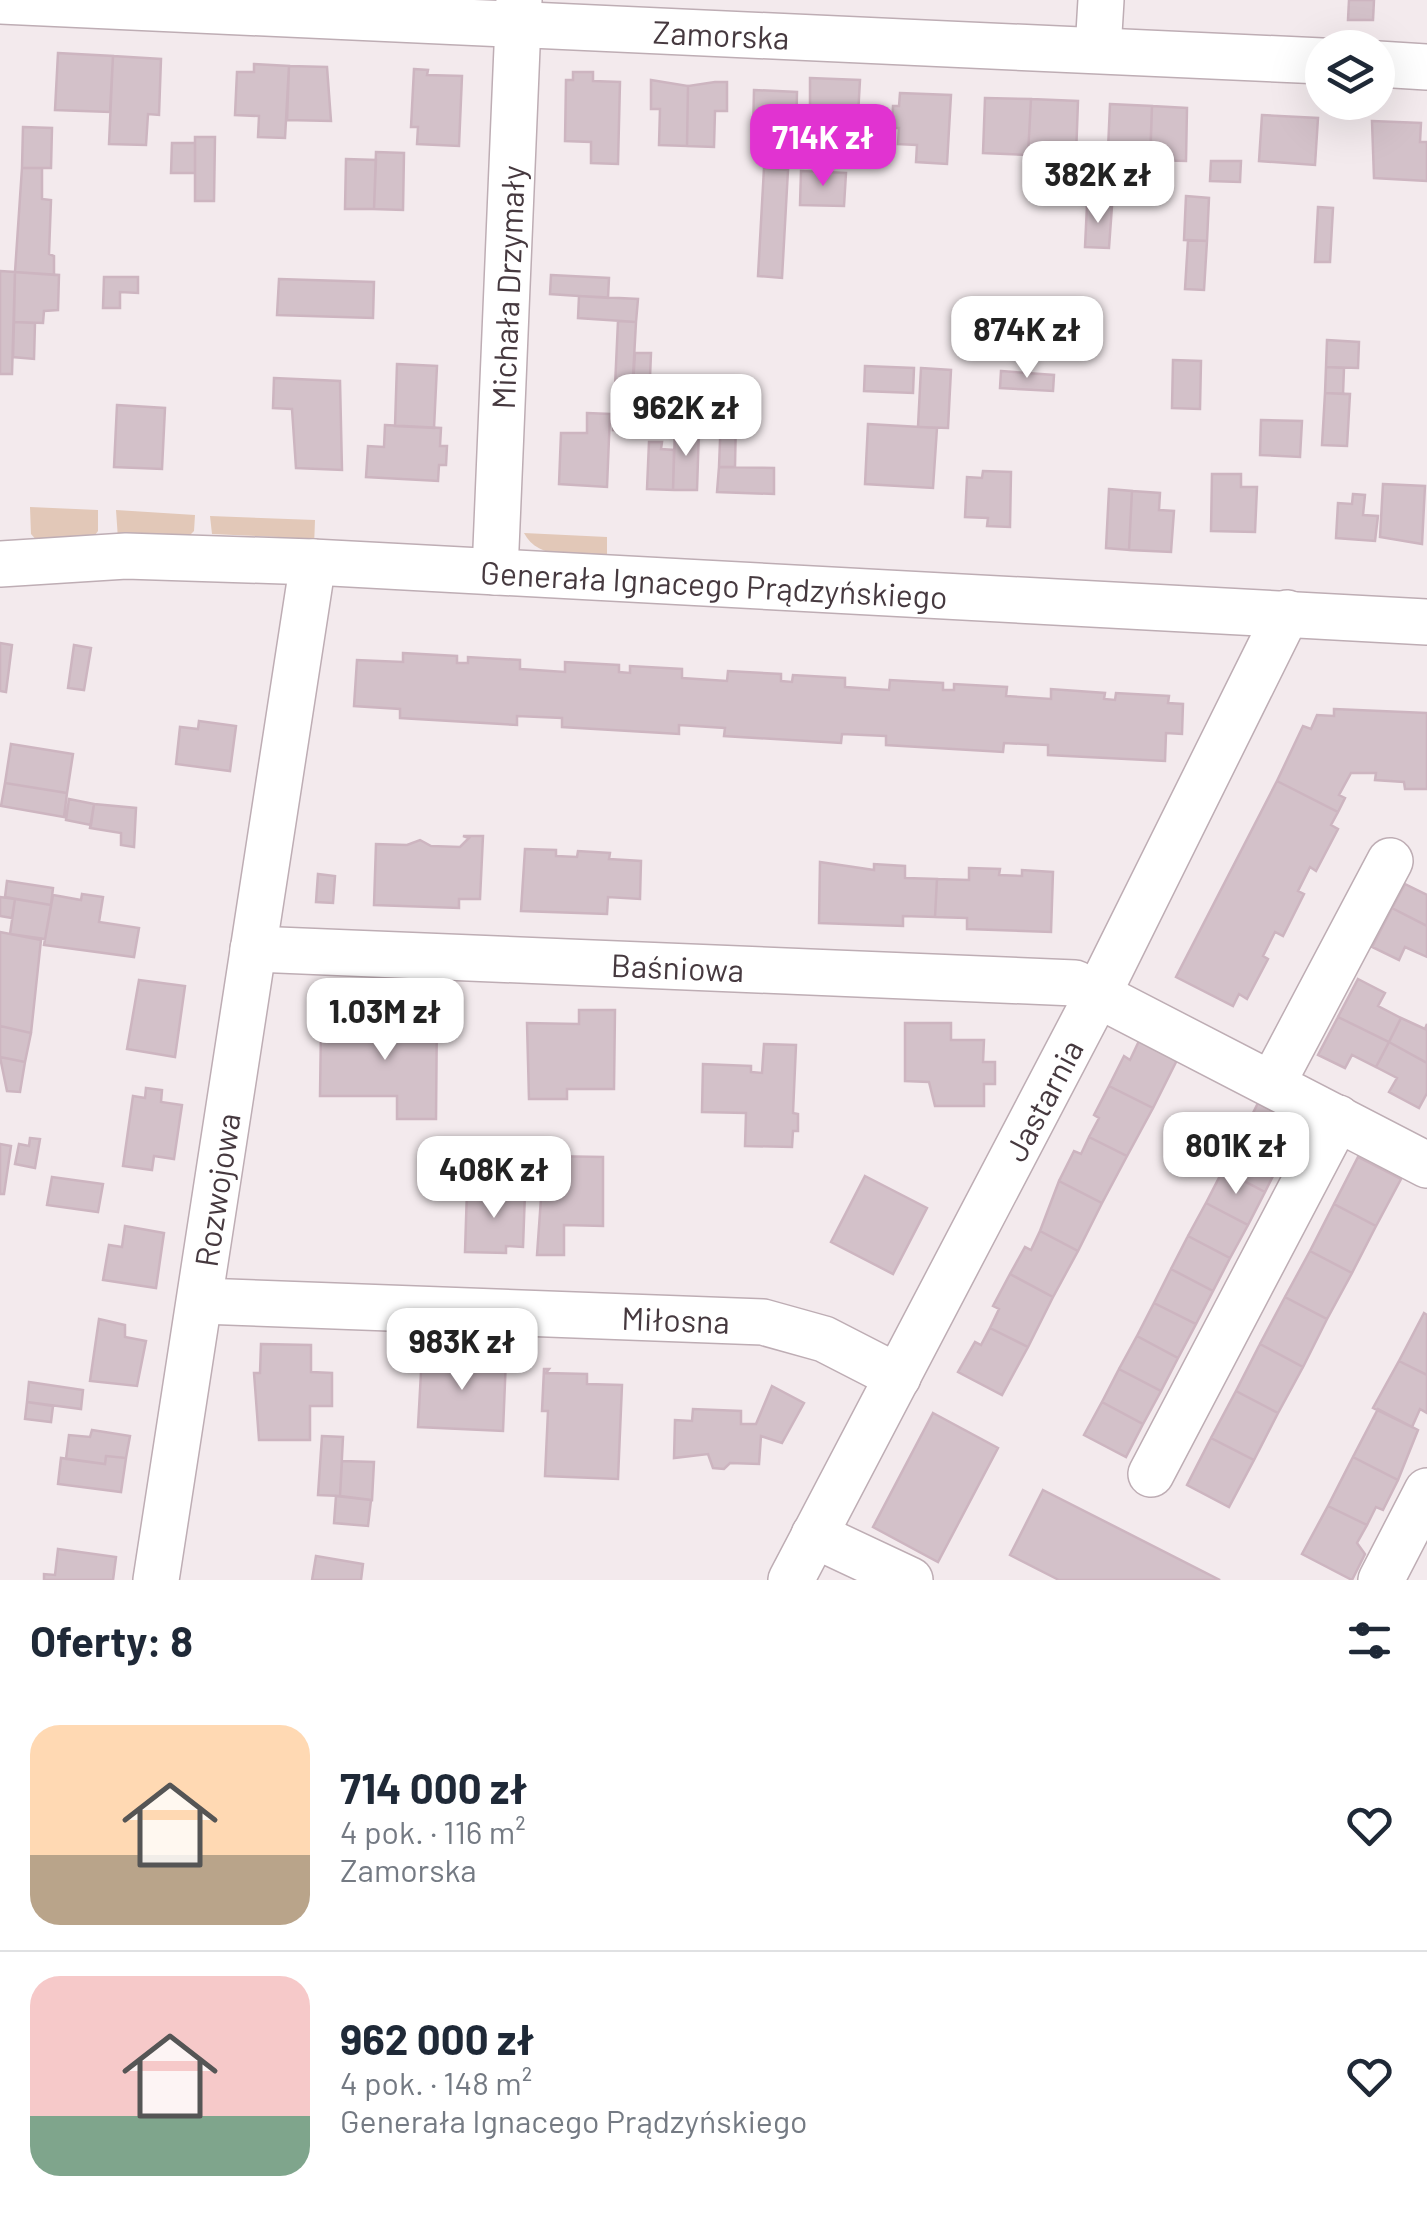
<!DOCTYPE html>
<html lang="pl">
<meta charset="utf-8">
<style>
body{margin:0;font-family:Barlow,sans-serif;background:#f6f6f7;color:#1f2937;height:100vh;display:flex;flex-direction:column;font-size:38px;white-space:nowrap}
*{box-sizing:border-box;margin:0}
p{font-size:32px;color:#747a83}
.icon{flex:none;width:55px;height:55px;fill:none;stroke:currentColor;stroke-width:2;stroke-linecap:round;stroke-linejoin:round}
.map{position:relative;height:1580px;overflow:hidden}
.drawer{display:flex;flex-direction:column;background:#fff;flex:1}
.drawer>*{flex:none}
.fabs{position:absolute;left:1305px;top:30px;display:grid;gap:20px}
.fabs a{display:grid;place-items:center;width:90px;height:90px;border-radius:50%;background:#fff;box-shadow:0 10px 40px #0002;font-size:50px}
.price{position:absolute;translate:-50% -85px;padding:0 22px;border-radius:20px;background:#fff;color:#222;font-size:32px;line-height:65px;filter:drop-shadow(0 2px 5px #0008)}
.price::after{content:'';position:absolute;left:50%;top:60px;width:30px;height:22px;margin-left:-15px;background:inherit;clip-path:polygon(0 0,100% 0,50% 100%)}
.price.current{background:#e133d1;color:#fff}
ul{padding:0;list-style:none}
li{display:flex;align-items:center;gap:30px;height:250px;padding:0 30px}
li+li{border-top:2px solid #e0e1e3}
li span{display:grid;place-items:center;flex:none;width:280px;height:200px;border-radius:30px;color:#555}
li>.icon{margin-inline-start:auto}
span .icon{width:120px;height:120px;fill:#fffc;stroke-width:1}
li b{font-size:42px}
h2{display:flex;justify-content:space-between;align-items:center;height:120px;padding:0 30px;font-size:42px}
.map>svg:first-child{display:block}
.green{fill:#e2c8b8}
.building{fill:#d3c1c9;stroke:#cdb5c0;stroke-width:2.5}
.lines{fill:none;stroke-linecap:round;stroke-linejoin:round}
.minor-casing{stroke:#beadb4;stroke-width:48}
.minor{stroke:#fff;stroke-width:45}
.labels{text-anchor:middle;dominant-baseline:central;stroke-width:8;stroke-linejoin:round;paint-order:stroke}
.street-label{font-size:32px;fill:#46393f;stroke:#fff}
</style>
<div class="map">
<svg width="1427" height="1580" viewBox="0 0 1427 1580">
<rect width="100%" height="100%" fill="#f3eaed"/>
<!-- green -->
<path class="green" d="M30,507L98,510V531L92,539L39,543L31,534Z
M116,510L195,515L194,531L185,540L118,539Z
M210,516L315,520L314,547L279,545V537L212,534Z
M524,533L607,537V557C580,555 538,561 524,533Z"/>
<!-- building -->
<path class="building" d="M1349,0H1374L1373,20H1348Z
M58,53L113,56L110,112L55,110Z
M113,56L161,59L159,115L148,114L146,145L109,144Z
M254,64L289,66L285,138L258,137L259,116L235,115L237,72H254Z
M289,66L327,67L331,121L287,120Z
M414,69L428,70L427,75L462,76L459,146L417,144L418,127H411Z
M573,72H593V81L620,82L618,164L591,163V142L565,141L566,80H573Z
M810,78L860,80L857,133L825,131V109L810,108Z
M651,80L688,86L687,146L659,145L660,109H651Z
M715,82H727V111H715L714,147L687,146L688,86Z
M754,90L797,92L796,134H753Z
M900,93L951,95L947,164L916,162L917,145L898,144L899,128H892L893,106H899Z
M985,98L1031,99L1028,155L983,153Z
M1031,99L1078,101L1076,156L1028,155Z
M1110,104L1152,106L1150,168L1115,167L1116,151L1108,150Z
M1152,106L1187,108L1186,161L1150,160Z
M1262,115L1318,118L1315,165L1259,161Z
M1372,121L1421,123L1420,142H1427V181L1374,178Z
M23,127L52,128L51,168H22Z
M195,137H215L214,201H195Z
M172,143H195V173H171Z
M376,152L404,153L403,210L374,209Z
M346,159L376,160L374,209H345Z
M1211,161H1241L1240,182L1210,181Z
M22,168H42V199L51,200L49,254L54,256V275L15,272Z
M764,168L788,170L782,278L758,276Z
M801,171L846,173L844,206L800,205Z
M1186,196L1209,198L1207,241L1184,240Z
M1087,205L1112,206L1109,248L1085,247Z
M1318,207L1333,208L1330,262H1315Z
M1188,240L1207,241L1204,290L1185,289Z
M0,271L15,272L12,374H0Z
M15,272L59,275L58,310L44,311L43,323L14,322Z
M551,275L609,278L608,298L550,294Z
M104,277H138V293L120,292V308H103Z
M279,279L374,282L373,318L277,315Z
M579,296L638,299L636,322L578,318Z
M618,321L636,322L630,431L613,430Z
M14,322L35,323L34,359L13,357Z
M1327,340L1359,342L1358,368L1326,367Z
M635,353H651L649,401H632Z
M1173,360L1201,361L1200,409L1172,408Z
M397,364L437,366L434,428L395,426Z
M865,366L914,368L913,393L864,391Z
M1326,367L1344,368L1343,394L1325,393Z
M921,368L951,370L948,428L918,427Z
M1001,371L1054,375L1053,391L1000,388Z
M709,377L722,378V392H709Z
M274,378L340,381L342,470L296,468L292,409L273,408Z
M704,392H722L721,421L703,420Z
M1325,393L1350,394L1347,446L1322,445Z
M117,405L165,408L162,469L114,467Z
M587,413L610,414L607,487L559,484L561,433H587Z
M721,416H736L735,467H719Z
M1261,420L1302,421L1300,457L1260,455Z
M868,424L937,428L933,488L865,484Z
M385,425L441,428L440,446H447L446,465H439L438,481L366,477L368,446L384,447Z
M675,429H699L697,490H673Z
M649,442H662L661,449L674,450L673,490L647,489Z
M719,467L774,468V494L717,492Z
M983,471L1011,472L1010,527L987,526L988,518L965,517L967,477L982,478Z
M1212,474H1241V487H1257L1255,532L1211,531Z
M1383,484L1425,486L1422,544L1380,537Z
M1109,489L1132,491L1129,550L1106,548Z
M1132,491L1160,493L1159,510L1174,511L1171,552L1129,550Z
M1353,494L1365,495L1363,515L1378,516L1375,541L1336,538L1338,503L1352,504Z
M0,643L12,645L6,692L0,691Z
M74,645L91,648L84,690L68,688Z
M403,653L457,656V663H468V657L520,660V669L565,672V662L619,665V672L630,673V666L682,669V678L727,681L728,671L781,674V681L792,682L793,675L845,678V687L889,690L890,680L943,683V690H954V684L1007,687L1006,696L1051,699V689L1105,693L1104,699L1115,700L1116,693L1169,696L1168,703L1183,704L1182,734L1166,733L1165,761L1048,755V745L1004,743L1003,752L886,745V736L842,734L841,743L724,736L725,728L679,725V734L562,727V718L517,716V725L400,718V709L354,706L357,660L403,662Z
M1334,709L1427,713V789H1405L1404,782L1375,780L1376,773H1351L1339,795L1345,798L1338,812L1277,781L1303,726L1311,729L1317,715L1334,716Z
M199,721L236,726L230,771L176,764L180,727L198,729Z
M11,744L73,754L67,793L5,783Z
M1277,781L1338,812L1331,825L1338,829L1316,871L1310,867L1298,891L1304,894L1283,936L1275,932L1263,956L1268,959L1247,999L1239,994L1233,1006L1176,977Z
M5,783L67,793L64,817L1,806Z
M69,799L94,804L91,825L66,820Z
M94,804L136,808L134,847L121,845V833L90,828Z
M463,836H483L480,899H459V908L374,905L376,844L407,845L420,840L431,846L460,847L469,838Z
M525,849L556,850V856L577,857L578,851L610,853L609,859L641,861L640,899L608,897L607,914L521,911Z
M820,862L874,870V864L905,866V878L937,879L935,917L903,916V926L819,923Z
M969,868L1000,869L999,875L1022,876V870L1053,872L1051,932L967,929V918L935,917L937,879L969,880Z
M318,874L335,876L333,903L316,902Z
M7,881L53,888L51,905L5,897Z
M1405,884L1427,895V926L1392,908Z
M82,894L103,897L99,922L139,928L134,957L44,945L53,895L81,900Z
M0,897L15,899L12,918L0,916Z
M15,899L51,905L45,939L10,934Z
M1392,908L1427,926V957L1405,947L1399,960L1372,947Z
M0,932L41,940L31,1033L0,1026Z
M1358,979L1385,993L1378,1006L1401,1018L1389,1042L1338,1017Z
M139,980L185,986L175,1057L127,1049Z
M398,1008H437L436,1119H397V1096H320L321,1027L398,1028Z
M579,1010H615L614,1089H567V1099H529L527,1023L579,1024Z
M1338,1017L1389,1042L1376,1067L1352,1055L1345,1068L1318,1055Z
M1401,1018L1425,1029L1427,1024V1063L1389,1042Z
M905,1023H951V1040H984L983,1062H995V1084H984V1106H935L929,1082L905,1081Z
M0,1026L31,1033L25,1062L0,1057Z
M1139,1041L1177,1060L1153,1108L1109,1086L1124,1056L1130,1060Z
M1389,1042L1427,1063V1093L1419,1108L1389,1092L1397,1078L1376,1067Z
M764,1044L796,1045L793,1113L798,1114V1131H793L792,1147L745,1146L746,1113L702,1112L703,1064L751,1066V1072L762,1073Z
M0,1057L25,1062L20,1092L7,1091Z
M1109,1086L1153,1108L1127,1156L1089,1137L1099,1118L1094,1115Z
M146,1088L162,1090L161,1102L182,1105L174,1159L154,1156L152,1170L123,1166L133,1096L145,1098Z
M1258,1103L1300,1125L1282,1158L1241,1137Z
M1089,1137L1127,1156L1102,1203L1059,1181L1074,1151L1081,1154Z
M1241,1137L1282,1158L1265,1192L1223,1170Z
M30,1138L40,1139L35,1168L15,1164L19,1144L29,1146Z
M0,1144L11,1146L4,1194H0Z
M544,1156L603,1157V1226L564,1225V1255H537Z
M1358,1157L1401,1179L1376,1226L1334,1204Z
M1223,1170L1265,1192L1248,1225L1206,1203Z
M865,1176L927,1208L893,1274L831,1242Z
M52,1177L103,1184L98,1212L47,1205Z
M1059,1181L1102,1203L1078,1251L1040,1231Z
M467,1190L525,1192L523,1247L506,1246V1253L465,1252Z
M1206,1203L1248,1225L1230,1258L1188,1236Z
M1334,1204L1376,1226L1352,1273L1310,1251Z
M125,1226L164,1233L156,1288L103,1280L109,1245L122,1247Z
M1040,1231L1078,1251L1053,1297L1010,1274L1025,1247L1031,1250Z
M1188,1236L1230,1258L1213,1291L1171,1269Z
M1310,1251L1352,1273L1327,1319L1285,1297Z
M1171,1269L1213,1291L1196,1324L1154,1303Z
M1010,1274L1053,1297L1028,1347L990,1328L999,1309L993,1306Z
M1285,1297L1327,1319L1303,1367L1260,1344Z
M1154,1303L1196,1324L1178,1358L1137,1336Z
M1424,1313L1427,1315V1375L1399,1361Z
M99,1319L125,1325V1337L146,1341L137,1386L90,1381Z
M990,1328L1028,1347L1002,1395L958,1372L975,1342L981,1345Z
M1137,1336L1178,1358L1161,1391L1119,1369Z
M261,1344L311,1345V1372L332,1373V1406H310V1440H259L254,1373H260Z
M1260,1344L1303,1367L1278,1413L1236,1391Z
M422,1354L506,1358L503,1431L418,1427Z
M1399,1361L1427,1375V1413L1420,1409L1412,1427L1373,1408Z
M544,1369H549L546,1373L587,1374V1384L622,1385L618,1479L545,1476L548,1411H542Z
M1119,1369L1161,1391L1143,1424L1102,1402Z
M29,1382L83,1390L81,1409L27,1402Z
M772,1386L804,1403L782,1443L761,1436L759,1464L730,1463L724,1469L713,1468L708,1454L674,1458L675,1420L692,1421L693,1409L741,1411V1424H756Z
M1236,1391L1278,1413L1254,1460L1211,1438Z
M27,1402L53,1406L51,1422L25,1419Z
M1102,1402L1143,1424L1126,1457L1084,1435Z
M1378,1409L1418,1430L1398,1480L1353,1457Z
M933,1413L998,1448L938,1562L873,1527Z
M92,1430L130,1436L126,1458L106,1456L105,1464L66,1459L69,1435L90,1437Z
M322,1436L343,1437L340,1496L318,1495Z
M1211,1438L1254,1460L1229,1507L1187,1485Z
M106,1456L126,1458L121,1492L58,1484L61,1458L105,1464Z
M1353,1457L1398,1480L1383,1510L1376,1507L1367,1525L1328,1506Z
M342,1461L374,1462L372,1500L340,1496Z
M1043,1490L1220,1580H1059L1010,1555Z
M336,1496L371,1500L368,1526L334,1523Z
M1328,1506L1367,1525L1357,1543L1365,1554L1352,1580L1302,1554Z
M58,1549L116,1557L113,1580H44V1574L55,1575Z
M316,1556L363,1564L361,1580H312Z"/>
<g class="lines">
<!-- minor casing -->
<g class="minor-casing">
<g id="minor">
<path id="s1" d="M0,1L1322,61"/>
<path d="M1098,50L1101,0"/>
<path d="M1378,64L1427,67"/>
<path id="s2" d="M0,564L126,556L313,562L1427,622"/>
<path id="s3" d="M495,572L519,0"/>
<path id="s4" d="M253,949L1075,983L1427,1165"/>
<path d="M1272,1084L1390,861"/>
<path id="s5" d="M201,1301L763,1322L824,1339L898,1377"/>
<path d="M1151,1474L1338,1118"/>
<path d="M814,1535L910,1580"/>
<path id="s6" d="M156,1580L313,562"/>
<path id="s7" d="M791,1580L1099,992L1287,613"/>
<path d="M1381,1580L1427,1491"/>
</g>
</g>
<!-- minor -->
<use href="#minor" class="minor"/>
</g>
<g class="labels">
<!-- street labels -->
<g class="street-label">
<text stroke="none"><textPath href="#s1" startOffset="722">Zamorska</textPath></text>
<text stroke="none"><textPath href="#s3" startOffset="285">Michała Drzymały</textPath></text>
<text stroke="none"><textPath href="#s2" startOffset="715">Generała Ignacego Prądzyńskiego</textPath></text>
<text stroke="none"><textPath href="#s4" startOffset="425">Baśniowa</textPath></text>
<text stroke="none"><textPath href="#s7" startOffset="542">Jastarnia</textPath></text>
<text stroke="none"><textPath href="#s6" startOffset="395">Rozwojowa</textPath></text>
<text stroke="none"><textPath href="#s5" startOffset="475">Miłosna</textPath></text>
</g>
</g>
</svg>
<div class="fabs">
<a><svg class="icon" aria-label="layers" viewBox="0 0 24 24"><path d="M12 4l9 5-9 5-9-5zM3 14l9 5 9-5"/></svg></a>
</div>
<b class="price current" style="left:823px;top:189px">714K zł</b>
<b class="price" style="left:1098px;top:226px">382K zł</b>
<b class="price" style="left:1027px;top:381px">874K zł</b>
<b class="price" style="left:686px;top:459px">962K zł</b>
<b class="price" style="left:385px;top:1063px">1.03M zł</b>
<b class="price" style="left:1236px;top:1197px">801K zł</b>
<b class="price" style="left:494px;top:1221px">408K zł</b>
<b class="price" style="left:462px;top:1393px">983K zł</b>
</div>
<section class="drawer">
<h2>Oferty: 8<svg class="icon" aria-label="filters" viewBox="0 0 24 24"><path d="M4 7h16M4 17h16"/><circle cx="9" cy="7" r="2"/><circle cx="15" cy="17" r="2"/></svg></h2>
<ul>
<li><span style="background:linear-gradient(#ffd9b3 65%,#b9a48a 0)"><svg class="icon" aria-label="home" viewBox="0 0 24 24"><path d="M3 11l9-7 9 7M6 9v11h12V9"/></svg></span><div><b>714 000 zł</b><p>4 pok. · 116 m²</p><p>Zamorska</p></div><svg class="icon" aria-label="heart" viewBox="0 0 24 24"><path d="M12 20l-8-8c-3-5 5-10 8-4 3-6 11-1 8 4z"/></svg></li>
<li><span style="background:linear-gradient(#f6c9c9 70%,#7fa58c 0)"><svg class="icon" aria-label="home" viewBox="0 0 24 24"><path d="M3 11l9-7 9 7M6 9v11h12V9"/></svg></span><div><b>962 000 zł</b><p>4 pok. · 148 m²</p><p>Generała Ignacego Prądzyńskiego</p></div><svg class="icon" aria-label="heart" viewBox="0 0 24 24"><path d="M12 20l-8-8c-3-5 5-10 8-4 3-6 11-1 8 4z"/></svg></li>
</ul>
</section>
